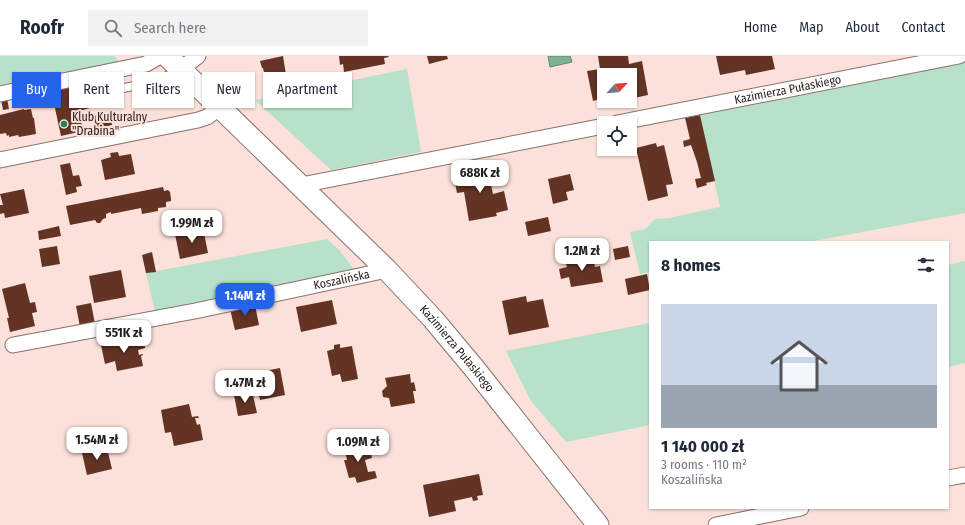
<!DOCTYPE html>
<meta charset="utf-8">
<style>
body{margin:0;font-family:"Fira Sans Condensed",sans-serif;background:#f2f2f3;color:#1f2937;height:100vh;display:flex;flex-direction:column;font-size:15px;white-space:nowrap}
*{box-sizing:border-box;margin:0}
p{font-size:13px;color:#747a83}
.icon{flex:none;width:22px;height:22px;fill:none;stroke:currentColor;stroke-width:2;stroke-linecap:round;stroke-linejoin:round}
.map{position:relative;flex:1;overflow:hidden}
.details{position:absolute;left:649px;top:185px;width:300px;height:268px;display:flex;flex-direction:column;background:#fff;border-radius:0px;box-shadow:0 1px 3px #0004}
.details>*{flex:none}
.hud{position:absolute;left:12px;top:16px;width:380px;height:36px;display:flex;gap:8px}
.needle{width:26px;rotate:64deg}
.controls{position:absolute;left:597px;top:12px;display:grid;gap:8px}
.controls a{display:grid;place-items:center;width:40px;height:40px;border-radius:0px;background:#fff;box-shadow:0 1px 3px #0004;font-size:20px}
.price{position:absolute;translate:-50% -34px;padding:0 9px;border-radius:8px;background:#fff;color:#222;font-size:13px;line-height:26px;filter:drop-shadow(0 1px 2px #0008)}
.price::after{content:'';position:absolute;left:50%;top:24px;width:12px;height:9px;margin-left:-6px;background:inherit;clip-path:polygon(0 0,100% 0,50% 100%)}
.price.active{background:#2563eb;color:#fff}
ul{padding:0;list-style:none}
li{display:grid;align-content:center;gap:8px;height:212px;padding:0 12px}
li+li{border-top:1px solid #e0e1e3}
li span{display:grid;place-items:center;height:124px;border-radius:0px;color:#555}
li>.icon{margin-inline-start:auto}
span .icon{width:72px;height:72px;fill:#fffc;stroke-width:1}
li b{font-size:17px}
h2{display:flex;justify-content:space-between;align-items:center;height:48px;padding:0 12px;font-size:17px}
.tag{padding:0 14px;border-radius:0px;background:#fff;box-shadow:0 1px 3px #0004;font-size:14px;line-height:36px}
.tag.active{background:#2563eb;color:#fff}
header{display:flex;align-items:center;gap:24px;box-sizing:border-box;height:56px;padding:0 20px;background:#fff;border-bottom:1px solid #e0e1e3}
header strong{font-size:19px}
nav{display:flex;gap:22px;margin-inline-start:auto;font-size:14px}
.search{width:280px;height:36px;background:#f2f2f3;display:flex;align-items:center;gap:10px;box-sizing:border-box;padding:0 14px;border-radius:0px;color:#747a83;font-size:15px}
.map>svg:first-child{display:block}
.green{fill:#b7e1c8}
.water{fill:#7bb394;stroke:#628770}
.building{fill:#633324}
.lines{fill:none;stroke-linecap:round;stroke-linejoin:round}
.lane-casing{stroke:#88716a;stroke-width:10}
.street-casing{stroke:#88716a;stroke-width:17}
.secondary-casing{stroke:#88716a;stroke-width:23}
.lane{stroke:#fff;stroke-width:8}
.street{stroke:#fff;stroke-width:15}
.secondary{stroke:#fff;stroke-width:21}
.poi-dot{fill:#258157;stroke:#fbe1da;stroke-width:1.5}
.labels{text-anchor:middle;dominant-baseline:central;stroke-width:4;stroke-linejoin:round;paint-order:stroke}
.street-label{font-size:12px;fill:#29201d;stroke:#fbe1da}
.poi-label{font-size:12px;fill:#29201d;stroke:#fbe1da;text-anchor:start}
</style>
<header>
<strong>Roofr</strong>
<div class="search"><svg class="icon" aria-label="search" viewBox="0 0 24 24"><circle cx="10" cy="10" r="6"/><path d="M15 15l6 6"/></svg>Search here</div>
<nav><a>Home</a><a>Map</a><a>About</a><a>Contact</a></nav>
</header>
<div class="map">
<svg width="965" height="469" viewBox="0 0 965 469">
<rect width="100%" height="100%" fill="#fbe1da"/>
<!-- green -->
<path class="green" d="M0,0H114L121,7L0,31Z
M965,7V157L808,186H650V216L640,218L630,176L645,173L655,163L669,162L720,151L700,59Z
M407,13L421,96L331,114L255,44Z
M327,183L340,195L357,217L155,256L146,217Z
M965,205V307L948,311V209Z
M650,267V369L566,386L531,345L506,295Z"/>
<!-- water -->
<path class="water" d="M548,0H570L572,6L550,11Z"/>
<!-- building -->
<path class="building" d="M283,0L287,25L267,29L263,12H262L260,5Z
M339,0H388L389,1L384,2L385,8L344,16L343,8L340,9Z
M427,0H447L448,3L429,8Z
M598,0H628L629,8L642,5L648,39L630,43V19H604V42L593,45L587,15L600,13Z
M716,0H772L775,13L746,19L745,14L720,19Z
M84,27L90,52L79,55L83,75L61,80L51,34Z
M7,42L9,53L3,54L1,43Z
M24,53V54L31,53L33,62H34L36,78L19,81L18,79L9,81V79L7,80L6,77L0,78V59Z
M110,56L112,69L96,73L94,60Z
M700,59L715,125L706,127L707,129L697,132L695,123L701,122L697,106L691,89L684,91L683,85L690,83L685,62Z
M656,87L657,91L664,89L673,128L666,129L668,140L648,145L636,92Z
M118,96L119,100L131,98L135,118L105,124L101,104L111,101L110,97Z
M70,107L73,120L79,119L82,130L76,131L77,136L66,139L60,109Z
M487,110L493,138L504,135L508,154L496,157L497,160L469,165L464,136L457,137L453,117Z
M570,118L574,134L566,136L568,144L553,148L548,123Z
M163,131L164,135L168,134L170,136L171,143V145L166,146V151L158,152V155L142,158L141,152L111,158V156L106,158V162L103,163L100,167H97L95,164L70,169L66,150Z
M24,133L29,157L5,162L4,157L0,158V149H3L0,138Z
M548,161L551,175L528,180L525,166Z
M59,170L61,180L39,184L38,175Z
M203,172L208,197L180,203L175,178Z
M57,190L60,208L42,211L39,193Z
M628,190L630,201L615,204L613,193Z
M152,196L156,216L146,217L142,199Z
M593,199L595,211L600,210L603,226L571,231L569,221L561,223L559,213L567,211L565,204Z
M121,214L126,241L94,247L89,220Z
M647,218L650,234L628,239L625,223Z
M25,227L30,247L35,246L37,256L32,257L35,270L10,276L7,262H9L2,233Z
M526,240L527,246L543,243L549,271L509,279L502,245Z
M332,244L337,268L301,276L296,251Z
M91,247L95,268L80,271L76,250Z
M255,249L259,269L235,274L230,253Z
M144,281L145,292L138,294L139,299L143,298V299L141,300L143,310L117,315L115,305L105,308L101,289Z
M340,288V292L352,290L358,323L342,326L340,318L332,320L327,295L334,293V289Z
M280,312L285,339L260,344L254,317Z
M410,318L411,327L414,326L416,335H413L415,347L391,351L389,342L383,341L382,335L387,330L385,322Z
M252,335L257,357L238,360L234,339Z
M189,348L192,361L198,360L199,362H195L197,369L200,368L203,384L174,390L171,376L165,377L161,354Z
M361,387L362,395L370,393L372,402L365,404L368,416L375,415L377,422L357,427L355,421L349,422L344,404H347L344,390Z
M107,392L112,413L87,419L82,397Z
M479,418L483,439L477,440L478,444L473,445L472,441L454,445L456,455L429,461L423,429Z"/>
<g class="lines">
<!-- lane casing -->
<g class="lane-casing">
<path id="lane" d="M115,34C137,29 161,26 180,13
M86,36L105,31L115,34L108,41L89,46"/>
</g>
<!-- street casing -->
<g class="street-casing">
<g id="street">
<path d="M181,13L198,0"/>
<path d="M0,38L146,8L160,0"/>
<path id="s1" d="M617,67L959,0"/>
<path d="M0,104L198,64L207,61L220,51"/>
<path d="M301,129L604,70"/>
<path id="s2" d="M13,289L195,255L387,214"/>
<path d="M948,422L965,419"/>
<path d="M716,469L801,452"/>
</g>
</g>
<!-- secondary casing -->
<g class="secondary-casing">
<g id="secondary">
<path id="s3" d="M167,0L387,214L433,263L474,312L598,469"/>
</g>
</g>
<!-- lane -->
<use href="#lane" class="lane"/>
<!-- street -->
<use href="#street" class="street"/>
<!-- secondary -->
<use href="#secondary" class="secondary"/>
</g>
<!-- markers -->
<circle class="poi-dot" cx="64" cy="68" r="4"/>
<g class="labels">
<!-- street labels -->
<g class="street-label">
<text stroke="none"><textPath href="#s1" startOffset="174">Kazimierza Pułaskiego</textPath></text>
<text stroke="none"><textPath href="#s2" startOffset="335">Koszalińska</textPath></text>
<text stroke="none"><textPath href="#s3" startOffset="412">Kazimierza Pułaskiego</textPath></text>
</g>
<!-- poi labels -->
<g class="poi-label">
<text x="72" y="61">Klub Kulturalny<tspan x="72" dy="14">"Drabina"</tspan></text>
</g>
</g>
</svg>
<div class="controls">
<a><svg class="needle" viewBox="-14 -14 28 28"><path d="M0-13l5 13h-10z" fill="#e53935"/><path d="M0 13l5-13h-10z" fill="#747a83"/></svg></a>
<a><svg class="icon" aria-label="locate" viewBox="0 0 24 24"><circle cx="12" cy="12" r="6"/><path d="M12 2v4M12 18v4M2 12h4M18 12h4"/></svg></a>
</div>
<b class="price" style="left:480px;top:138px">688K zł</b>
<b class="price" style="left:192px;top:188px">1.99M zł</b>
<b class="price" style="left:582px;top:216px">1.2M zł</b>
<b class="price active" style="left:245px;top:261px">1.14M zł</b>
<b class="price" style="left:124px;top:298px">551K zł</b>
<b class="price" style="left:245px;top:348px">1.47M zł</b>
<b class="price" style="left:97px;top:405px">1.54M zł</b>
<b class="price" style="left:358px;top:407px">1.09M zł</b>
<div class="hud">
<a class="tag active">Buy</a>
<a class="tag">Rent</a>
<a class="tag">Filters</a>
<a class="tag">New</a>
<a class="tag">Apartment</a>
</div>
<section class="details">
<h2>8 homes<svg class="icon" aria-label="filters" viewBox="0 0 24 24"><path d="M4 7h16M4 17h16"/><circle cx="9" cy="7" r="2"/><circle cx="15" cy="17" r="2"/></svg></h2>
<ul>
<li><span style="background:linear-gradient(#c9d6e8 65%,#9aa5b1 0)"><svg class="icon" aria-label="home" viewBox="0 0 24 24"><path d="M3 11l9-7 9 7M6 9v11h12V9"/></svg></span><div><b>1 140 000 zł</b><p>3 rooms · 110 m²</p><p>Koszalińska</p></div></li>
</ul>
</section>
</div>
